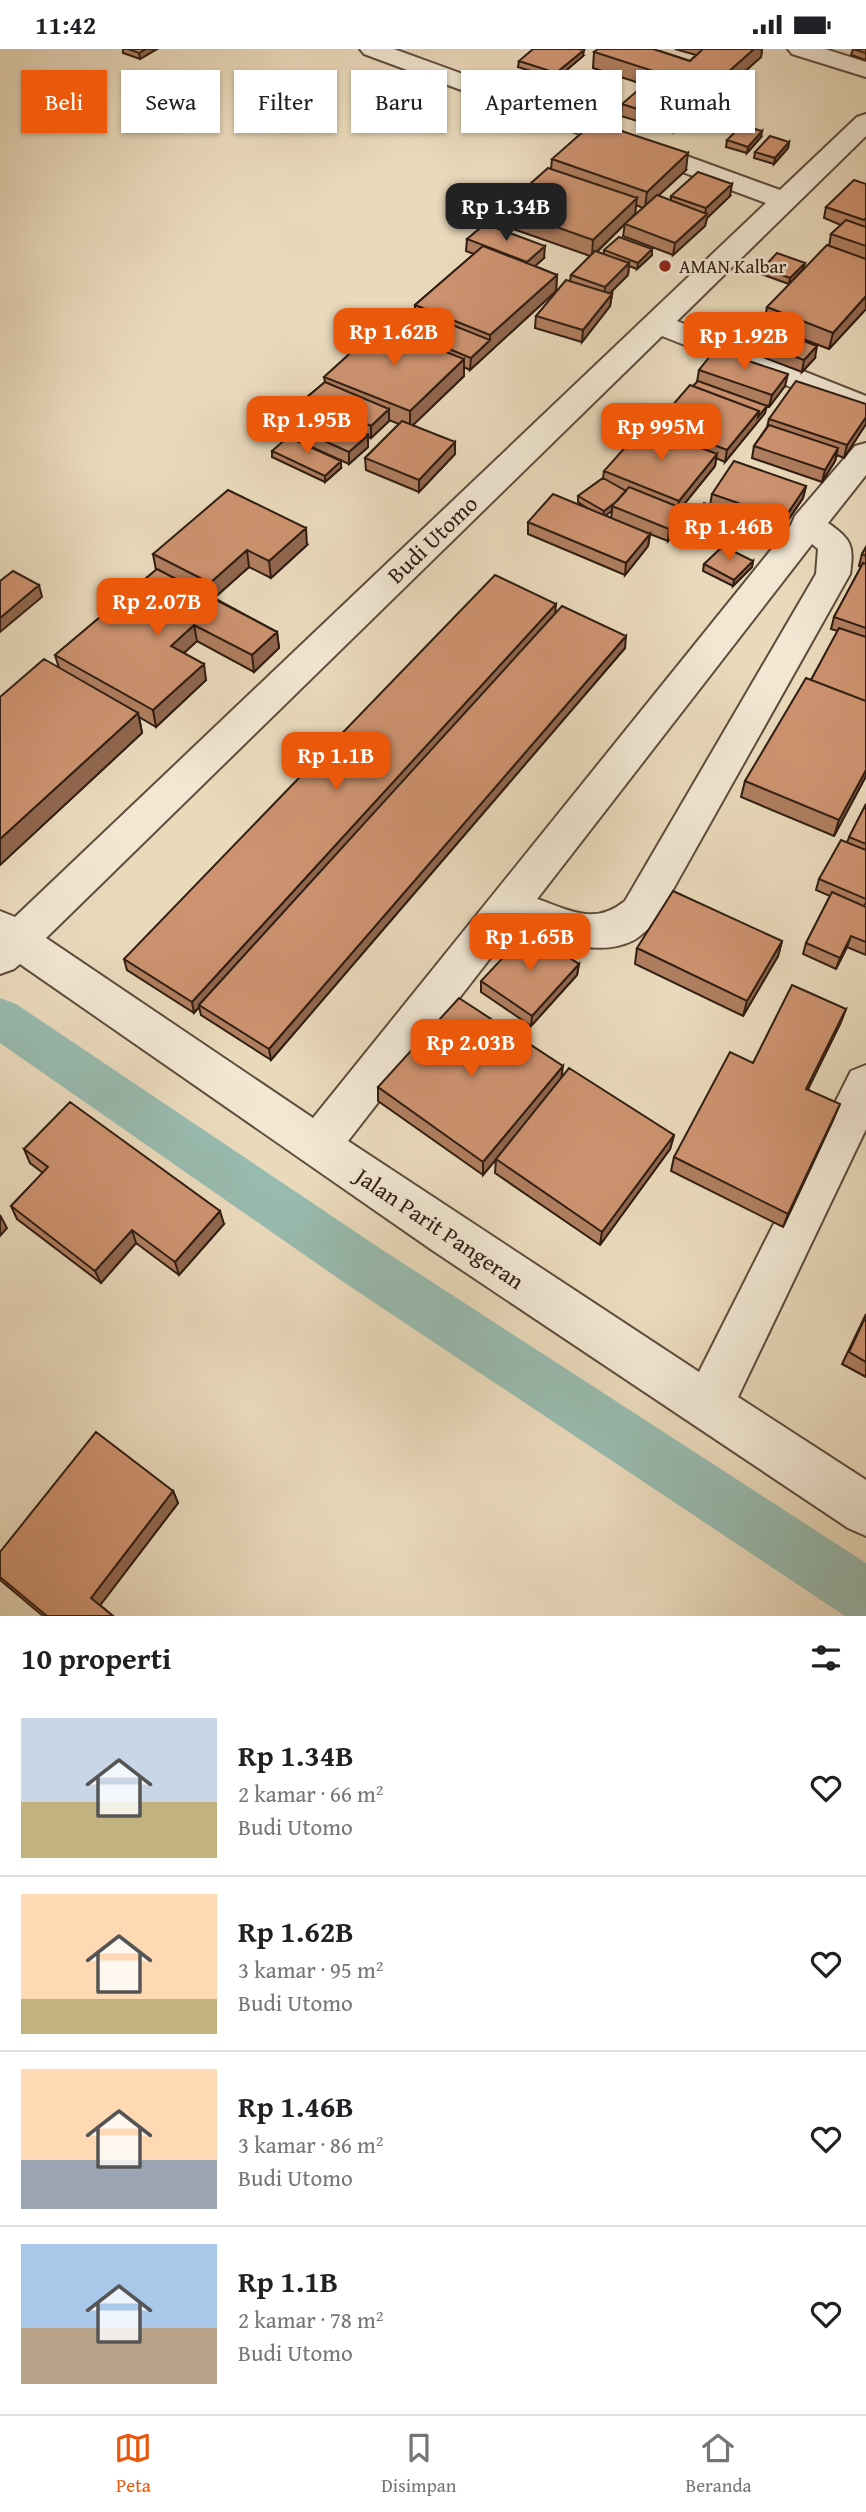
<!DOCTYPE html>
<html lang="id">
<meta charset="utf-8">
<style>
body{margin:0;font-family:"Gentium Book Plus",serif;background:#f6f6f6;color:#202124;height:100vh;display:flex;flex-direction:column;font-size:26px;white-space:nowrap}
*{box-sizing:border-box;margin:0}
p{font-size:23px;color:#757577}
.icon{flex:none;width:38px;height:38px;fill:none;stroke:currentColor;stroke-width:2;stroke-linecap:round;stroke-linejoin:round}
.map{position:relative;height:1567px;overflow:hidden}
.drawer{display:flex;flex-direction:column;background:#fff;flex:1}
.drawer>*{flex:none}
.top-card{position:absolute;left:21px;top:21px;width:824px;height:63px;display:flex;gap:14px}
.price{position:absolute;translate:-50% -60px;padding:0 16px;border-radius:14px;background:#ea580c;color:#fff;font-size:23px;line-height:46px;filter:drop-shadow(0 2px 4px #0008)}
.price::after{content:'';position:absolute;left:50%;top:42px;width:21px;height:16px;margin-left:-10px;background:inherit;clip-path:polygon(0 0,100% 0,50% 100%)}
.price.on{background:#222;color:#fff}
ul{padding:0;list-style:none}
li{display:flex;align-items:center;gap:21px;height:175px;padding:0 21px}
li+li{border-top:2px solid #e0e0e0}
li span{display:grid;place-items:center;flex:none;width:196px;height:140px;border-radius:0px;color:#555}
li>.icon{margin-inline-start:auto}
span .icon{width:84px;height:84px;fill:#fffc;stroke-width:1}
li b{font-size:30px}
h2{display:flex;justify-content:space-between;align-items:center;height:84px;padding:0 21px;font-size:30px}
.tag{padding:0 24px;border-radius:0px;background:#fff;box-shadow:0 2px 5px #0004;font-size:24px;line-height:63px}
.tag.on{background:#ea580c;color:#fff}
.status{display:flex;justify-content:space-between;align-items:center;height:49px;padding:0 35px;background:#fff;direction:ltr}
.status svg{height:19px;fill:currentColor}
.tabs{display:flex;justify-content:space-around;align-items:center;height:98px;border-top:2px solid #e0e0e0;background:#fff;font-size:19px;color:#757577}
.tabs a{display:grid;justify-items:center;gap:4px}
.tabs .on{color:#ea580c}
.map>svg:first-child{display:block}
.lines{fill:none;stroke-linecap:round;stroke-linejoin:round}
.canal{fill:#98bbaf;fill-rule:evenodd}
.minor-casing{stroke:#5e4c3c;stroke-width:4}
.minor{fill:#f1e7d3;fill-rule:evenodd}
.wall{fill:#b07e60;stroke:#301d12;stroke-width:2;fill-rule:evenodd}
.shaded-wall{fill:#90674e;stroke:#301d12;stroke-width:2}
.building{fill:#cd9370;stroke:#301d12;stroke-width:2}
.poi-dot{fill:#8f2418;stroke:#f1e7d3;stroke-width:2.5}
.labels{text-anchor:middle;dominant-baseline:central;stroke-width:5;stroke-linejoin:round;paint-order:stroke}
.far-poi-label{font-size:19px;fill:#301d12;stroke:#f1e7d3;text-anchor:start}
.street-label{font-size:23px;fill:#301d12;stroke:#f1e7d3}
</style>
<div class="status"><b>11:42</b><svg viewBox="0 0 49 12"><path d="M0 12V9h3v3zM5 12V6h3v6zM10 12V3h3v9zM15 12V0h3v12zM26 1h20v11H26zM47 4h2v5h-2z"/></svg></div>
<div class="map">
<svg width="866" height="1567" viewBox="0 0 866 1567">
<rect width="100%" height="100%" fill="#eadabc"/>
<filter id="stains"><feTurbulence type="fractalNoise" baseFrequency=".00286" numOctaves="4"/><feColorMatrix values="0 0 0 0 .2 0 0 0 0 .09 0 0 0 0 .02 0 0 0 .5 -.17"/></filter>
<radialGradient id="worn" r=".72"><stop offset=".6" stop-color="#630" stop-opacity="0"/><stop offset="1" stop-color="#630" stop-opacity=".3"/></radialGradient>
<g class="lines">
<!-- canal -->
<path class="canal" d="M0,949L16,955L378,1198L866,1514V1567H845L342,1232L0,994Z"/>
<!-- minor casing -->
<g class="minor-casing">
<path id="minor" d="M360,0H394L780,141L857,68L866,65V87L677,272L866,347V368L662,287L46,889L313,1069L791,476L795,467L855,397L866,394V426L828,474C852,491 854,496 850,525L653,876C646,881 639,889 632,892C594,910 552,888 516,876L348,1092L699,1323L851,1022L866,1016V1080L738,1348L866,1431V1487L848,1479L432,1201L20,915L14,920L0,925V862L15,868L766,154L364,5ZM812,495L818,500L816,525L625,852C594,877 570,861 537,850Z
M788,0H825L866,13V28L792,5Z"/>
</g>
<!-- minor -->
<use href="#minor" class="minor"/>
</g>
<!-- wall -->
<path class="wall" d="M123,0H157L140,10L123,4Z
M675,0H762L761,8L707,56L593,19L594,3L660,2L690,12L696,6Z
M853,0H866V11L851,6Z
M583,7L556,30L518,18L519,12Z
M622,55L688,70L674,83L621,67Z
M761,88L747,104L726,98L727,91Z
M789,93L788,99L774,115L754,109L755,103Z
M552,110L686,121L658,147L671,152V147H730L707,169L705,177L673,206L623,187L625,175L597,203L604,205V201L652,200V206L637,220L629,217L628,226L610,244L612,245L610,257L582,293L535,279L536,267L570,232L571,226L590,207L502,176L503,159L551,120ZM636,156L643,159L627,173L635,165Z
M866,135V260L829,300L764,275L767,258L829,197L831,185L841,176L824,169L826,158Z
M467,190L544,209L535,217L557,226L556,242L470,321L464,318V327L413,376L455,405L419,443L366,421L365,409L399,375L389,371V372L371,389L368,388V398L349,415L294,390L293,378L310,363L307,361L306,349L325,333L324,328L395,283V278L415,261V256L474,205L466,202Z
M805,214L803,220L789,235L761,225L763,219Z
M720,279L815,309L802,323L718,291Z
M699,321L785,337L769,358L765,357V364L725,413L716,409L715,417L681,459L686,461L684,473L668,492L650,485L648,497L625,526L528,485V473L587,459L578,453V447L603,429L604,422L656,382L657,374L697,333ZM612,462L611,469L605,466Z
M866,355V375L844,409L837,406L835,412L822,433L752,409L754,397L767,378L769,370Z
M272,402L341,419L325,433L272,408Z
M806,437L803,449L781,482L739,467L738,472L723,496L688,484L689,478L710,456L712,445Z
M307,496L271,529L249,518L214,549L277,583L279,599L254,623L197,592L184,604L206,631L156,678L139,668L142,684L0,816V648L59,619L55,606L156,521L153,505Z
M866,498V727L834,787L741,748L745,732L811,631L838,582L831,580L834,568L861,518L859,517L862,505Z
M753,512L752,518L733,537L703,522L704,515Z
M556,565L625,599L271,1011L201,966L199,958L194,964L127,921L124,910Z
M866,755V854L864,857L866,858V906L847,898L836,920L803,905L806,894L830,847L816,841L819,830L847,793Z
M782,892L778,907L743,967L635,915L637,899Z
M579,915L577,926L531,977L481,943V932Z
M846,960L840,975L808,1040L834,1069L783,1178L671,1122L674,1108L753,1014Z
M561,1029L674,1086L670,1100L600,1196L495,1124L496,1110L498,1108L483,1126L378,1052V1038Z
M24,1100L224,1175L179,1226L136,1194L101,1234L17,1170L11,1157L43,1124L30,1114Z
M866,1265V1328L842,1315Z
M173,1442L178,1454L100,1556L113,1567H43L0,1531V1503Z"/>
<!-- shaded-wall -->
<path class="shaded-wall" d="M146,0H157L140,10L139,4Z
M754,0H762L761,8L707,56L709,40Z
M584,1L583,7L556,30V24Z
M690,58L688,70L674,83L675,72Z
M762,82L761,88L747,104L748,98Z
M789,93L788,99L774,115L775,109Z
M688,104L686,121L645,159L647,143Z
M732,135L730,147L707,169L705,177L673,206L675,194L705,167L706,159Z
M637,149L635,165L592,207L593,191Z
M545,197L544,209L526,225L527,213Z
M652,200V206L637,220L638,214Z
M629,214L628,226L604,250L605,238Z
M805,214L803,220L789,235L790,229Z
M557,226L556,242L470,321L471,309L490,291V286Z
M612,245L610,257L582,293L583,281Z
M866,247V260L829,300L833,284Z
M817,297L815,309L802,323L804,311Z
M464,310V327L410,379V362Z
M788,325L785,337L769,358L772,346Z
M767,357L765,364L725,413L727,401L759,362Z
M389,360V372L371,389V377Z
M866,368V375L844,409L847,396Z
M368,386V398L349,415V403Z
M455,393V405L419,443V431Z
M838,399L835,412L822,433L825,421Z
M717,405L715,417L677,464L679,452Z
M341,412V419L325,433V427Z
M806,437L803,449L781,482L784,470Z
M628,443L612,457V462L603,468L604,462Z
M686,461L684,473L668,492L669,480Z
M739,466L738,472L723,496L724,490Z
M306,479L307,496L271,529L269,512Z
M650,485L648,497L625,526L626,514Z
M247,501L249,518L212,551L210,534Z
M753,512L752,518L733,537L734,531Z
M39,536L42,548L0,583V569Z
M556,555L555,567L199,956V958L194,964L192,953Z
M194,576L197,592L174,613L171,597Z
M277,583L279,599L254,623L252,606Z
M626,587L625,599L271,1011L269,1000Z
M204,615L206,631L156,678L153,661Z
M138,664L142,684L0,816V790Z
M866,721V727L834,787L839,771Z
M851,887L847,898L836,920L840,909Z
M782,892L778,907L743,967L747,952Z
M579,915L577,926L531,977L532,967Z
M846,960L840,975L801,1054L806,1040Z
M563,1017L561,1032L483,1126V1113Z
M840,1055L834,1069L783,1178L788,1165Z
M674,1086L670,1100L600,1196L602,1183Z
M220,1162L224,1175L179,1226L175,1213Z
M0,1166L7,1179L0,1187Z
M132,1181L136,1194L101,1234L95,1222Z
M173,1442L178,1454L98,1559L91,1549Z"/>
<!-- building -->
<path class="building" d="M128,0H146L139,4Z
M533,0H579L584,1L556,24L519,12Z
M598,0H653L690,12L703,0H754L709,40L594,3Z
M853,0H866V4Z
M637,42L690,58L675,72L622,55Z
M594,73L688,104L647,143L552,110Z
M742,76L762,82L748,98L727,91Z
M770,87L789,93L775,109L755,103Z
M548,119L637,149L593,191L503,159Z
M698,123L732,135L706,159L671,147Z
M854,131L866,135V169L864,171L826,158Z
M657,146L707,165L675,194L625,175Z
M846,171L866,178V197L831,185Z
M485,175L545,197L527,213L467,190Z
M619,188L652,200L638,214L604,201Z
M827,196L866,210V247L833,284L767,258Z
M483,197L557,226L490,286L415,256Z
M595,202L629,214L605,238L571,226Z
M777,204L805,214L790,229L763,219Z
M566,231L612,245L583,281L536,267Z
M415,261L490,291L471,309L395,278Z
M732,265L817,297L804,311L720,279Z
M380,277L464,310L410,362L324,328Z
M715,301L788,325L772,346L699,321Z
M698,332L767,357L758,368L759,362L693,337Z
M796,332L866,355V368L847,396L769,370Z
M325,333L389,360L371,377L306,349Z
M690,336L759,362L727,401L657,374Z
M312,361L368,386L349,403L293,378Z
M402,372L455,393L419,431L365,409Z
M769,376L838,399L825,421L754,397Z
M644,377L717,405L679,452L604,422Z
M288,388L341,412L325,427L272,402Z
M734,412L806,437L784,470L712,445Z
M603,429L626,442L617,452L604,462L578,447Z
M629,438L686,461L669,480L612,457Z
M228,441L306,479L269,512L247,501L210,534L153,505Z
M553,445L650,485L626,514L528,473Z
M704,454L739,466L724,490L689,478Z
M723,497L753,512L734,531L704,515Z
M866,498V507L862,505Z
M863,514L866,515V579L834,568Z
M157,520L277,583L252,606L194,576L171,597L204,615L153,661L55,606Z
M13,522L39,536L0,569V532Z
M495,526L556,555L192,953L124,910Z
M562,557L626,587L269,1000L199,956Z
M839,579L866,588V652L811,631Z
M44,610L138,664L0,790V648Z
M806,629L866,652V721L839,771L745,732Z
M866,755V795L849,788Z
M841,791L866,801V850L819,830Z
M673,842L782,892L747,952L637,899Z
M832,843L866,858V893L851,887L840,909L806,894Z
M528,882L579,915L532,967L481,932Z
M792,936L846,960L806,1040L840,1055L788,1165L674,1108L730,1003L753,1014Z
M459,949L563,1017L483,1113L378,1038Z
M569,1019L674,1086L602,1183L496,1110Z
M70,1053L220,1162L175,1213L132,1181L95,1222L11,1157L48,1118L24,1100Z
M866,1267V1313L849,1303Z
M96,1383L173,1442L91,1549L113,1567H47L0,1528V1503Z"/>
<!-- markers -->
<circle class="poi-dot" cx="665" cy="217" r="7"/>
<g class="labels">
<!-- far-poi labels -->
<g class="far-poi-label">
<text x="679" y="217">AMAN Kalbar</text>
</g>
<!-- street labels -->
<g class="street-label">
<text transform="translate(432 490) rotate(-44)">Budi Utomo</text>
<text transform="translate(440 1179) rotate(34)">Jalan Parit Pangeran</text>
</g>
</g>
<rect width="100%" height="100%" filter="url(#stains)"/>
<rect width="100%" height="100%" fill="url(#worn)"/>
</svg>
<b class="price on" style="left:506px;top:194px">Rp 1.34B</b>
<b class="price" style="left:394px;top:319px">Rp 1.62B</b>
<b class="price" style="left:744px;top:323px">Rp 1.92B</b>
<b class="price" style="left:307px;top:407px">Rp 1.95B</b>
<b class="price" style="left:661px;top:414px">Rp 995M</b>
<b class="price" style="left:729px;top:514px">Rp 1.46B</b>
<b class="price" style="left:157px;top:589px">Rp 2.07B</b>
<b class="price" style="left:336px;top:743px">Rp 1.1B</b>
<b class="price" style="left:530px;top:924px">Rp 1.65B</b>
<b class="price" style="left:471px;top:1030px">Rp 2.03B</b>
<div class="top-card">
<a class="tag on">Beli</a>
<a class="tag">Sewa</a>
<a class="tag">Filter</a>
<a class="tag">Baru</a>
<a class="tag">Apartemen</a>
<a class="tag">Rumah</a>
</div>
</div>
<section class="drawer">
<h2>10 properti<svg class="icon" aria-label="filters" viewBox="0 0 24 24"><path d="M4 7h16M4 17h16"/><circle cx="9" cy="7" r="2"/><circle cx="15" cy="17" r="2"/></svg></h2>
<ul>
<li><span style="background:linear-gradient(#c9d6e8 60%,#c2b280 0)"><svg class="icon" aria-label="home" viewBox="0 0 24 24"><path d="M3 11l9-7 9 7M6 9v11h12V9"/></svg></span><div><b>Rp 1.34B</b><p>2 kamar · 66 m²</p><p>Budi Utomo</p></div><svg class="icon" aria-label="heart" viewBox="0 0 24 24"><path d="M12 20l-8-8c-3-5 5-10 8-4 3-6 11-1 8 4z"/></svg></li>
<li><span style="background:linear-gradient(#ffd9b3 75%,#c2b280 0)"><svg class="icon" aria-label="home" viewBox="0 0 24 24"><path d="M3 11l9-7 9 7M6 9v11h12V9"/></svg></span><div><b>Rp 1.62B</b><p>3 kamar · 95 m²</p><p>Budi Utomo</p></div><svg class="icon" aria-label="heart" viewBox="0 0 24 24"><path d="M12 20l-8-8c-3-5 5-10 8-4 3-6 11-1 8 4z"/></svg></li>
<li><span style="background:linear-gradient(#ffd9b3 65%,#9aa5b1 0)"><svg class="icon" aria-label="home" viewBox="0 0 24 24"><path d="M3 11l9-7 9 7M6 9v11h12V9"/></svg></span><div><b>Rp 1.46B</b><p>3 kamar · 86 m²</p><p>Budi Utomo</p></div><svg class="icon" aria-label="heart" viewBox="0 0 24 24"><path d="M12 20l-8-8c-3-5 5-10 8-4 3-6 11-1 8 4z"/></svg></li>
<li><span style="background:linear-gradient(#a9c7e8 60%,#b9a48a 0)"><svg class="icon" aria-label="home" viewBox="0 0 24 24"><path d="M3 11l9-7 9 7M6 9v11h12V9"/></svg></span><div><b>Rp 1.1B</b><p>2 kamar · 78 m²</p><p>Budi Utomo</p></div><svg class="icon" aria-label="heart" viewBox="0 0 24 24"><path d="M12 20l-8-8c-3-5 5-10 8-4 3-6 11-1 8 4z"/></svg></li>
</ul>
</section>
<nav class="tabs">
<a class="on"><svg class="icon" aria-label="map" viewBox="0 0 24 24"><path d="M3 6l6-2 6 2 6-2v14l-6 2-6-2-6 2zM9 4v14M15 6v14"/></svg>Peta</a>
<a><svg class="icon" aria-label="saved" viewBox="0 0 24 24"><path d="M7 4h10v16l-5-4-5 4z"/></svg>Disimpan</a>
<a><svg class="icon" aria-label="home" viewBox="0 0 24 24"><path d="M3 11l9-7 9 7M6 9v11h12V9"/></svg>Beranda</a>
</nav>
